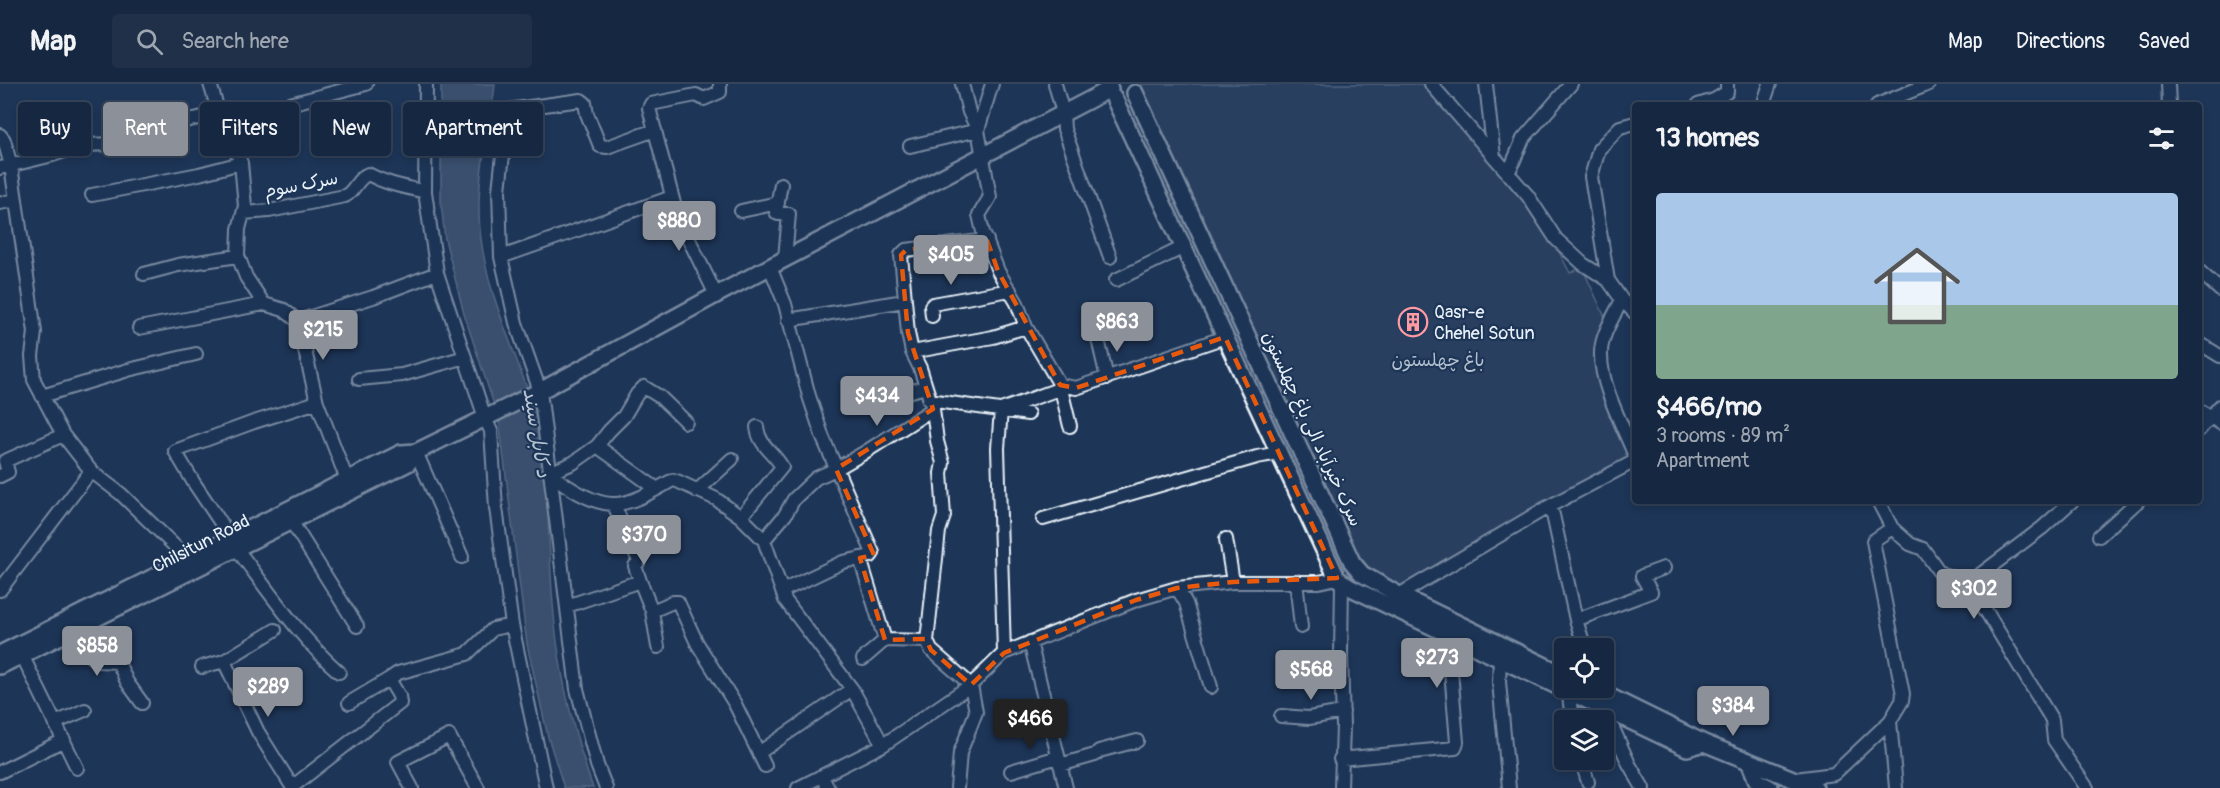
<!DOCTYPE html>
<meta charset="utf-8">
<style>
body{margin:0;font-family:Pangolin,"Playpen Sans Arabic",sans-serif;background:#1f3048;color:#f1f3f6;height:100vh;display:flex;flex-direction:column;font-size:22px;white-space:nowrap}
*{box-sizing:border-box;margin:0}
p{font-size:20px;color:#9ea6b1}
.icon{flex:none;width:33px;height:33px;fill:none;stroke:currentColor;stroke-width:2;stroke-linecap:round;stroke-linejoin:round}
.map{position:relative;flex:1;overflow:hidden}
.panel{position:absolute;left:1632px;top:18px;width:570px;height:402px;display:flex;flex-direction:column;background:#162841;border-radius:6px;box-shadow:0 3px 9px #0003,0 0 0 2px #35445a}
.panel>*{flex:none}
.banner{position:absolute;left:18px;top:18px;width:570px;height:54px;display:flex;gap:12px}
.controls{position:absolute;left:1554px;top:554px;display:grid;gap:12px}
.controls a{display:grid;place-items:center;width:60px;height:60px;border-radius:6px;background:#162841;box-shadow:0 3px 9px #0003,0 0 0 2px #35445a;font-size:30px}
.price{position:absolute;translate:-50% -51px;padding:0 14px;border-radius:6px;background:#8c9099;color:#fff;font-size:20px;line-height:39px;filter:drop-shadow(0 2px 3px #0008)}
.price::after{content:'';position:absolute;left:50%;top:36px;width:18px;height:14px;margin-left:-9px;background:inherit;clip-path:polygon(0 0,100% 0,50% 100%)}
.price.current{background:#222;color:#fff}
ul{padding:0;list-style:none}
li{display:grid;align-content:center;gap:12px;height:318px;padding:0 24px}
li span{display:grid;place-items:center;height:186px;border-radius:6px;color:#555}
li>.icon{margin-inline-start:auto}
span .icon{width:108px;height:108px;fill:#fffc;stroke-width:1}
li b{font-size:26px}
h2{display:flex;justify-content:space-between;align-items:center;height:72px;padding:0 24px;font-size:26px}
.tag{padding:0 21px;border-radius:6px;background:#162841;box-shadow:0 3px 9px #0003,0 0 0 2px #35445a;font-size:21px;line-height:54px}
.tag.current{background:#8c9099;color:#fff}
header{display:flex;align-items:center;gap:36px;box-sizing:border-box;height:84px;padding:0 30px;background:#162841;border-bottom:2px solid #35445a}
header strong{font-size:28px}
nav{display:flex;gap:33px;margin-inline-start:auto;font-size:21px}
.search{width:420px;height:54px;background:#1f3048;display:flex;align-items:center;gap:15px;box-sizing:border-box;padding:0 21px;border-radius:6px;color:#9ea6b1;font-size:22px}
.map>svg:first-child{display:block}
.green{fill:#374d6c;stroke:#909fb2;stroke-width:1.5}
.water{fill:#5d7089;stroke:#95a4b5;stroke-width:1.5}
.lines{fill:none;stroke-linecap:round;stroke-linejoin:round}
.minor-casing{stroke:#e8f1f8;stroke-width:16}
.major-casing{stroke:#e8f1f8;stroke-width:20}
.minor{stroke:#1d3557;stroke-width:12}
.major{stroke:#1d3557;stroke-width:15}
.marked{fill:none;stroke:#e8590c;stroke-width:4.5;stroke-dasharray:12 8;stroke-linejoin:round}
.labels{text-anchor:middle;dominant-baseline:central;stroke-width:4.5;stroke-linejoin:round;paint-order:stroke}
.street-label{font-size:18px;fill:#e8f1f8;stroke:#1d3557}
.poi-label{font-size:18px;fill:#e8f1f8;stroke:#1d3557;text-anchor:start}
.park-label{font-size:18px;fill:#b3c0ce;stroke:#1d3557}
.water-label{font-size:20px;font-style:italic;fill:#b7c4d1;stroke:#1d3557}
</style>
<header>
<strong>Map</strong>
<div class="search"><svg class="icon" aria-label="search" viewBox="0 0 24 24"><circle cx="10" cy="10" r="6"/><path d="M15 15l6 6"/></svg>Search here</div>
<nav><a>Map</a><a>Directions</a><a>Saved</a></nav>
</header>
<div class="map">
<svg width="2220" height="704" viewBox="0 0 2220 704">
<rect width="100%" height="100%" fill="#1d3557"/>
<filter id="ink" filterUnits="userSpaceOnUse"><feTurbulence type="fractalNoise" baseFrequency=".0167" numOctaves="2"/><feDisplacementMap in="SourceGraphic" scale="12" xChannelSelector="R" yChannelSelector="G"/><feConvolveMatrix kernelMatrix="1 2 1 2 8 2 1 2 1" color-interpolation-filters="sRGB"/></filter>
<g filter="url(#ink)">
<!-- green -->
<path class="green" d="M1142,0H1424L1542,135L1570,189L1582,183L1609,242L1594,266L1635,375L1407,506L1362,481L1141,10Z"/>
<!-- water -->
<path class="water" d="M441,0H495C491,41 479,81 479,122C478,198 517,266 538,337C549,397 548,460 553,520C558,583 572,645 593,704H564L548,653L527,560L499,336L464,230L445,155L441,119Z"/>
<g class="lines">
<!-- minor casing -->
<g class="minor-casing">
<path id="minor" d="M210,0L219,29L225,37L241,79L245,122L239,145L238,172L246,193L264,220L284,226L298,237L317,318L347,396
M426,0L425,108L437,189L485,334L491,347L496,424L512,541L546,704
M992,0L978,46L990,113L979,131L983,148L998,187L1017,219L1026,243L1060,301L1070,342
M1055,0L1063,29L1064,45L1110,173
M1431,0L1528,112L1556,155L1583,180L1608,196L1622,216L1635,229
M1486,0L1494,73
M2168,0L2169,21
M1698,21L1714,16L1727,8V0
M1765,21V15L1770,0
M1877,21L1929,0
M225,37L366,0
M0,51L4,56L11,82L35,248L32,272L34,296L63,351L91,387L121,410L188,475
M910,62L978,46L969,28L962,0
M0,84L53,71L82,61L118,60L165,42L219,29
M1508,90L1523,55L1571,0
M781,100L776,128L778,130H789L785,174
M92,111L199,90L241,79
M0,119L16,116
M741,127L778,119
M244,129L269,127L345,112C355,107 357,94 368,90C386,100 405,103 425,108
M501,173L672,113
M770,183L785,220L809,312L823,354L873,469L871,472L843,478L782,507
M2199,187L2220,206
M144,190L178,181L238,172
M1116,196L1184,163
M1608,196L1591,93L1599,65L1620,43L1635,39
M716,211L677,131L649,24L651,20L696,11L704,15L720,8V0
M1622,216C1614,232 1601,251 1601,269C1600,301 1623,342 1635,372
M932,232L931,222L933,220L1010,206
M788,236L904,217
M298,237L373,213L437,189
M139,244L264,220
M1097,251L1107,294
M2199,259L2220,272
M912,268L993,253L1026,243
M359,295L402,291L465,273
M1060,301L1076,304L1225,253
M42,312L128,286L196,270
M929,316L1028,330
M874,317L926,303
M2199,326L2220,339
M2199,346L2220,322
M597,362L657,405
M416,368L462,473
M549,389C566,402 590,419 612,420C632,421 656,405 673,396L677,397L716,415L741,433L764,456L785,516L852,605L883,661
M549,389L573,379L597,362L609,347L624,332L637,310L644,303L660,313L686,338
M0,392L8,388L5,377L63,351
M697,407L732,375
M1878,417L1892,444L1910,460L1923,465L1940,489L1969,499L2052,636L2054,656L2087,704
M614,421L639,477L635,482L640,497
M1546,424L1553,431L1576,536L1585,564
M741,433L782,383C774,368 759,362 757,343
M1043,435L1257,373L1279,369
M291,437L357,542
M2099,452L2138,417
M231,454L194,399L175,367L254,338L317,318
M1226,455L1233,498
M764,456L785,431L794,415L816,394L836,385L862,370L933,325
M236,464C268,506 299,553 339,588
M860,474L885,556
M1296,497L1301,543
M1969,499L2042,444L2072,417
M1177,504L1186,519L1211,603
M0,506L91,387
M1399,511L1546,424L1635,377
M567,522L640,497L652,527L658,563
M652,527L673,518H678L697,559L735,620L765,682
M1576,536L1651,508L1642,492L1664,484
M62,551L97,577L118,578L127,598L142,619
M1030,558L1066,704
M1004,569L998,364L1001,326L1056,306L1060,301
M22,571L77,684
M863,575L885,556L927,557
M1500,575L1499,598L1509,704
M224,577L258,648L293,704
M202,583L224,577L275,546
M1568,603L1572,636
M349,619L389,595
M1603,622L1629,680L1643,704
M1281,632L1309,634L1343,628
M1890,637L1896,704
M55,639L85,626
M760,668L852,605
M1340,675L1455,664L1457,658L1448,551
M1581,675L1588,698
M1060,681L1095,671L1099,667L1137,657
M1011,687L1058,673
M0,688L64,656
M822,693L828,704
M1795,695L1834,690L1890,637L1902,617L1903,610L1873,457L1892,444
M292,703L400,619L399,612L389,595L398,589L467,570L493,545L512,541
M412,704L398,678L449,652L478,704
M606,704L597,681L577,605L540,307L516,239L501,173L499,106L508,26L581,16L585,19L587,30L600,62L607,63L655,46
M798,704L883,661L971,601L1004,569L1136,516L1177,504L1233,498H1319L1337,494
M957,704L960,669L976,628L971,601L931,566L927,557L939,447L944,432L941,389L943,379L937,357L933,325L920,284L912,268L908,249L901,171L906,166L987,156
M1341,704L1343,642L1341,570L1342,497"/>
</g>
<!-- major casing -->
<g class="major-casing">
<path id="major" d="M1135,9L1352,478L1362,490L1399,511L1564,591
M1114,14L1337,494L1349,503L1687,664L1704,659
M0,570L401,369L416,368L540,307L716,211L1110,5
M0,582L408,379L416,368
M1590,603L1704,659L1815,704
M1749,677L1757,697L1770,704"/>
</g>
<!-- minor -->
<use href="#minor" class="minor"/>
<!-- major -->
<use href="#major" class="major"/>
</g>
</g>
<!-- marked area -->
<path d="M0 0H2220V704H0ZM987,156L998,187L1060,301L1076,304L1225,253L1337,494L1233,498L1177,504L1136,516L1004,569L971,601L931,566L926,555L885,556L860,474L874,471L836,385L933,325L908,249L901,171L906,166Z" fill="#1d3557" fill-opacity=".55" fill-rule="evenodd"/>
<path class="marked" d="M987,156L998,187L1060,301L1076,304L1225,253L1337,494L1233,498L1177,504L1136,516L1004,569L971,601L931,566L926,555L885,556L860,474L874,471L836,385L933,325L908,249L901,171L906,166Z"/>
<!-- icons -->
<defs>
<g id="building-ring" transform="scale(1.5)"><circle r="9.5" fill="#1d3557" stroke="#ff9aa2" stroke-width="1.5"/><path d="M-4-6H4V6H1V3H-1V6H-4ZM-2.5-4.3h1.7v1.8h-1.7ZM.8-4.3h1.7v1.8H.8ZM-2.5-1h1.7V.8h-1.7ZM.8-1h1.7V.8H.8Z" fill="#ff9aa2"/></g>
</defs>
<g fill-rule="evenodd">
<use href="#building-ring" x="1413" y="238"/>
</g>
<g class="labels">
<!-- street labels -->
<g class="street-label">
<text transform="translate(301 101) rotate(-11)">سرک سوم</text>
<text transform="translate(1312 345) rotate(65)">سرک خیرآباد الی باغ چهلستون</text>
<text transform="translate(201 460) rotate(-27)">Chilsitun Road</text>
</g>
<!-- poi labels -->
<g class="poi-label">
<text x="1434" y="228">Qasr-e<tspan x="1434" dy="21">Chehel Sotun</tspan></text>
</g>
<!-- park labels -->
<g class="park-label">
<text x="1438" y="276">باغ چهلستون</text>
</g>
<!-- water labels -->
<g class="water-label">
<text transform="translate(537 349) rotate(81)">د کابل سيند</text>
</g>
</g>
</svg>
<div class="controls">
<a><svg class="icon" aria-label="locate" viewBox="0 0 24 24"><circle cx="12" cy="12" r="6"/><path d="M12 2v4M12 18v4M2 12h4M18 12h4"/></svg></a>
<a><svg class="icon" aria-label="layers" viewBox="0 0 24 24"><path d="M12 4l9 5-9 5-9-5zM3 14l9 5 9-5"/></svg></a>
</div>
<b class="price" style="left:679px;top:168px">$880</b>
<b class="price" style="left:951px;top:202px">$405</b>
<b class="price" style="left:1117px;top:269px">$863</b>
<b class="price" style="left:323px;top:277px">$215</b>
<b class="price" style="left:877px;top:343px">$434</b>
<b class="price" style="left:644px;top:482px">$370</b>
<b class="price" style="left:1974px;top:536px">$302</b>
<b class="price" style="left:97px;top:593px">$858</b>
<b class="price" style="left:1437px;top:605px">$273</b>
<b class="price" style="left:1311px;top:617px">$568</b>
<b class="price" style="left:268px;top:634px">$289</b>
<b class="price" style="left:1733px;top:653px">$384</b>
<b class="price current" style="left:1030px;top:666px">$466</b>
<div class="banner">
<a class="tag">Buy</a>
<a class="tag current">Rent</a>
<a class="tag">Filters</a>
<a class="tag">New</a>
<a class="tag">Apartment</a>
</div>
<section class="panel">
<h2>13 homes<svg class="icon" aria-label="filters" viewBox="0 0 24 24"><path d="M4 7h16M4 17h16"/><circle cx="9" cy="7" r="2"/><circle cx="15" cy="17" r="2"/></svg></h2>
<ul>
<li><span style="background:linear-gradient(#a9c7e8 60%,#7fa58c 0)"><svg class="icon" aria-label="home" viewBox="0 0 24 24"><path d="M3 11l9-7 9 7M6 9v11h12V9"/></svg></span><div><b>$466/mo</b><p>3 rooms · 89 m²</p><p>Apartment</p></div></li>
</ul>
</section>
</div>
